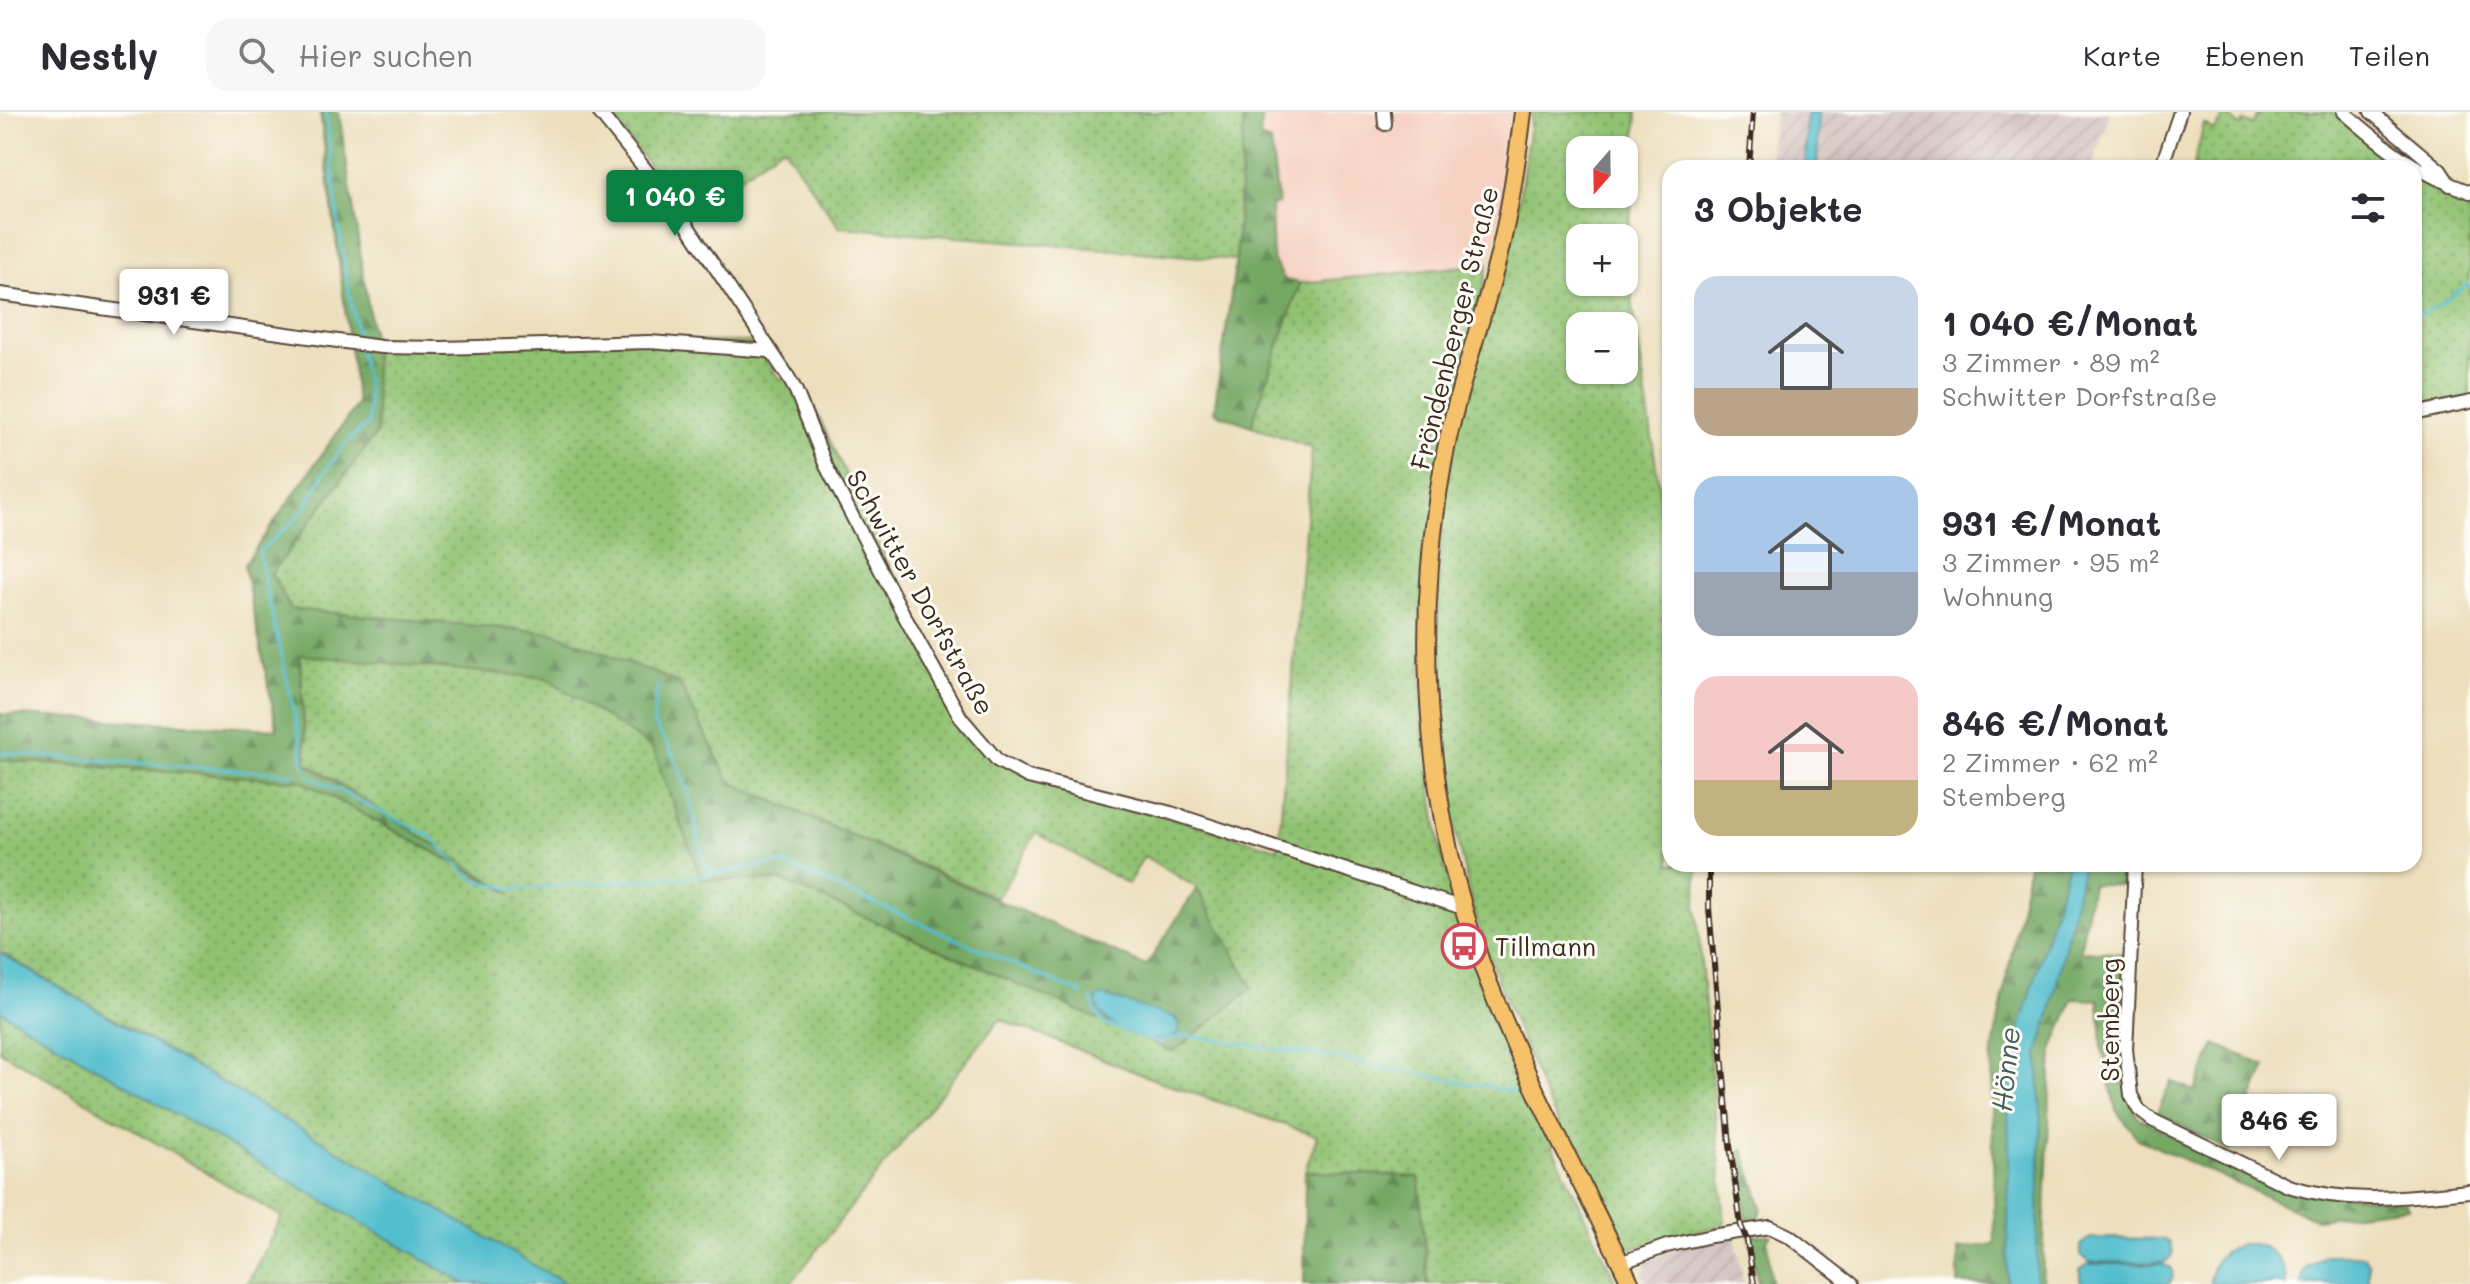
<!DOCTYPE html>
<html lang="de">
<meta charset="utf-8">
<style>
body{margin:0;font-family:Mali,sans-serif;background:#f7f7f7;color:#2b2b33;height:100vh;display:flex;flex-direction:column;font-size:30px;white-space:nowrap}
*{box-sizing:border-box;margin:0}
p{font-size:26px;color:#7c7c81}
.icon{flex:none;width:44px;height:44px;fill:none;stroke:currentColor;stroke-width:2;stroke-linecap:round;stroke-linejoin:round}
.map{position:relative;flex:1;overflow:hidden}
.sheet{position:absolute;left:1662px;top:48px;width:760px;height:712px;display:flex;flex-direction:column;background:#fff;border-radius:24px;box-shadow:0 2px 6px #0004}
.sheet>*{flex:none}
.needle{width:52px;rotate:200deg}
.controls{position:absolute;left:1566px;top:24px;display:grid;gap:16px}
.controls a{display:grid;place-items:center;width:72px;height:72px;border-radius:16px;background:#fff;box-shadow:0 2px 6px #0004;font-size:40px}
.price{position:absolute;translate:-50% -68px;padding:0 18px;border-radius:8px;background:#fff;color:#222;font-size:26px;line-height:52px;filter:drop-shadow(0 2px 4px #0008)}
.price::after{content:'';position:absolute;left:50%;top:48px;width:24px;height:18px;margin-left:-12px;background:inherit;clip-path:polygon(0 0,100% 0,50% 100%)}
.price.on{background:#0b8043;color:#fff}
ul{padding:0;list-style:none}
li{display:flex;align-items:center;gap:24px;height:200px;padding:0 32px}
li span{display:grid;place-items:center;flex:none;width:224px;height:160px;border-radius:24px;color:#555}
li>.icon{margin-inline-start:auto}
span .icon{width:96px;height:96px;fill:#fffc;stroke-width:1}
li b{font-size:34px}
h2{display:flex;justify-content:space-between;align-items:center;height:96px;padding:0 32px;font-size:34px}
header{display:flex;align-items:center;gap:48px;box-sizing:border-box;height:112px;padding:0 40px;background:#fff;border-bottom:2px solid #e1e1e2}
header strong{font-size:38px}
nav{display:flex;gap:44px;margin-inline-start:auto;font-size:28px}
.search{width:560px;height:72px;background:#f7f7f7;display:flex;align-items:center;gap:20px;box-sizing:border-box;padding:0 28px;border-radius:24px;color:#7c7c81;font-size:30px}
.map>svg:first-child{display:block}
.built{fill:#f6d2c3}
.industrial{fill:url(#industrial-furrows)}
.grass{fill:url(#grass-dots);stroke:#667648;stroke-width:2;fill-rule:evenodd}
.forest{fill:url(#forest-firs);stroke:#586941;stroke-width:2}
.water{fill:#52bece;stroke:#467476;stroke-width:2}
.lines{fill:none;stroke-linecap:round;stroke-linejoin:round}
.stream{stroke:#52bece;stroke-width:3}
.minor-casing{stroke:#564536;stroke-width:16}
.major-casing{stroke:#564536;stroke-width:20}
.minor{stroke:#fff;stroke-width:12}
.major{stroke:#f5c16b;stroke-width:16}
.rail-casing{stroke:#3b2a1e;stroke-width:6}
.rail{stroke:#fdfcf7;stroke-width:3;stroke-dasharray:9;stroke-linecap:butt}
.labels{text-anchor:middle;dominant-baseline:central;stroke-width:6;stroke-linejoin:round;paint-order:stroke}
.street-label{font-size:26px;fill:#3b2a1e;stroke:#fdfcf7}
.poi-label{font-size:26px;fill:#3b2a1e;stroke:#fdfcf7;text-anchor:start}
.water-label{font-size:28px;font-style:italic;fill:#435e5c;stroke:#fdfcf7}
</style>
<header>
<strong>Nestly</strong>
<div class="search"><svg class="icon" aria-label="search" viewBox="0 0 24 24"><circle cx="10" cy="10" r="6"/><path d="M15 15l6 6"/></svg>Hier suchen</div>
<nav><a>Karte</a><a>Ebenen</a><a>Teilen</a></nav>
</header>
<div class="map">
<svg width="2470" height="1172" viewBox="0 0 2470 1172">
<defs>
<pattern id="industrial-furrows" width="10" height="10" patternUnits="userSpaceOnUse" patternTransform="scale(2)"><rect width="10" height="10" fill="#d1bfbd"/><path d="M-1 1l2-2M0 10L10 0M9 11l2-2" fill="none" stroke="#b4a4a2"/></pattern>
<pattern id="grass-dots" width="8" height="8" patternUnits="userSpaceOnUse" patternTransform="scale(2)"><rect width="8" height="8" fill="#91c272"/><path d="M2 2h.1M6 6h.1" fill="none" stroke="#789e5d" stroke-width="1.8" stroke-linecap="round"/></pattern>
<pattern id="forest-firs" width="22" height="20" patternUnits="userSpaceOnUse" patternTransform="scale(2)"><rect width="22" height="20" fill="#74a864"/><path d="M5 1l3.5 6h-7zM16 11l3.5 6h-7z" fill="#608952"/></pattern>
</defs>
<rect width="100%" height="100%" fill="#fdfcf7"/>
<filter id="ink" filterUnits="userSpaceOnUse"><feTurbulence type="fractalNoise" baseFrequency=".0125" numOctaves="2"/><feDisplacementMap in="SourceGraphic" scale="16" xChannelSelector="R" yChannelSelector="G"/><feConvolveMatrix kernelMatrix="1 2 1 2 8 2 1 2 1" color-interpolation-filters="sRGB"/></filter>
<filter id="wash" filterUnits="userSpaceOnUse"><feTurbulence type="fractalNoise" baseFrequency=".006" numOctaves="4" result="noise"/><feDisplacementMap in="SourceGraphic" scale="32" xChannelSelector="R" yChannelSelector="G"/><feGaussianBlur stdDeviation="1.8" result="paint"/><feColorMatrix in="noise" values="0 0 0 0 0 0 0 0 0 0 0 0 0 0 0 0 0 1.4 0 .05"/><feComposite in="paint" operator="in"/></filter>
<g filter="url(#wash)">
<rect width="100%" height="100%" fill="#eddfbd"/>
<!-- built -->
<path class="built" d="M1263,0H1513L1503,98L1488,152L1300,171L1285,168L1273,148L1271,92H1277L1260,27Z"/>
<!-- industrial -->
<path class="industrial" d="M1775,0H2110L2092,56H1769Z
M1735,1123L1744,1172H1647L1643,1162L1647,1151L1661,1143L1684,1134Z"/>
<!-- grass -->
<path class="grass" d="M607,0H1244L1236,148L839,115L783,34L688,102Z
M1532,0H1637L1627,153L1667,429L1670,432V752H1697L1696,794L1725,1112L1623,1139L1542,978L1500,875L1473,797L1454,713L1435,603L1441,405L1460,298L1516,107ZM1580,38H1624V82H1580ZM1580,126H1624V170H1580ZM1580,214H1624V258H1580Z
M2260,0H2332L2400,56H2193L2204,12L2215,18L2225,3L2241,14L2244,9L2252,13Z
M2414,65L2470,87V287L2414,299Z
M1488,152L1422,494L1421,603L1441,742L1471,846L1530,987L1617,1172H1428L1418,1065L1305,1059L1317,1024L1158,969L1000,907L790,1172H565L0,840V648L302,669L499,775L306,650L300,542L547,566L654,637L701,767L783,769L1174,940L1197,776L1144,744L1128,772L1036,721L997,786L730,670L679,571L555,521L291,498L271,462L377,321L373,226L752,230L779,266L801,268L959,600L995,646L1028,664L1278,737L1312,336L1251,314L1300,171Z
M0,899L466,1172H247L282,1105L0,939Z"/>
<!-- forest -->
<path class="forest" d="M320,0H339L373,226L377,320L271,462L291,497L555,521L679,571L730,670L1146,854L1197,776L1253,876L1173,940L783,769L701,767L653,637L547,566L300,543L306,651L512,782L302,669L0,648V602L277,617L244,453L357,292Z
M1244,0H1263L1260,26L1271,30L1278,92L1271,93L1273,148L1285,168L1300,171L1251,314L1214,300L1236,148Z
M2029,752H2132L2130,774L2092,772L2080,839L2127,842C2123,890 2117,925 2128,973C2130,985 2131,997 2140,1007L2279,1074L2406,1091L2409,1096L2315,1107L2138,1027L2116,998L2102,936L2099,888L2073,887L2052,938L2042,1172H1958V1137L1995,1132L1991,947Z
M2215,932L2266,954L2230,1039L2157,1001L2171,969L2195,979Z
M1743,1037L1762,1096L1758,1106L1747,1113L1738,1041Z
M1305,1059L1419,1065L1428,1172H1304Z
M1749,1123H1771L1767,1128L1772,1172H1758Z"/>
<!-- water -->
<path class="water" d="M1807,0H1819L1817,56H1805Z
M2068,752H2083L2051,899L2038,942L2041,1010L2036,1172H2007L2009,1042L2007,962Z
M0,841L566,1172H466L0,899Z
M1102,883L1174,905L1179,913L1177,923C1172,924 1165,928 1159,928C1139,929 1093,910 1097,886Z
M2090,1126L2162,1127L2169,1130L2173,1140L2170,1146L2163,1151L2090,1150L2080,1144V1133Z
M2245,1131C2269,1133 2286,1146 2286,1172H2210C2210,1149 2223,1136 2245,1131Z
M2325,1143H2363L2368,1151V1172H2301L2305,1156Z
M2089,1152H2162L2171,1156L2173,1164L2169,1172H2084L2080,1169V1158Z"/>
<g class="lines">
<!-- stream -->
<path class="stream" d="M326,0C335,77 340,153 360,229
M2414,206L2442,191L2470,171
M657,574L653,611L670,636L688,680L704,752L716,761
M0,641L295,662
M305,656C293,583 272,513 259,440L301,402L323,363L346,330L368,312V280L359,237
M309,664L430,724L466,761L476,768L513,777L696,764L782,751L1083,882
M1091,886L1096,900L1103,911L1158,931L1186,923L1323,944L1522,981"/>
</g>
</g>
<g filter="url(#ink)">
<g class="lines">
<!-- minor casing -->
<g class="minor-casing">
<path id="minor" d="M599,0L671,89L787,263L796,279L826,354L906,507L961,606L998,649L1028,665L1171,701L1463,796
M1384,0L1385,12
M2344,0C2386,37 2417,61 2470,80
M2371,0L2440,58L2450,73
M2161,56L2180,0
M0,182L381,235L442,236L649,230L769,239
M2414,302L2470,290
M2135,752L2126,937L2131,983L2139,998L2152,1008L2288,1074C2353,1093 2404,1085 2470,1079
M1620,1151L1667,1134L1711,1124L1770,1115L1789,1124L1851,1172"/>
</g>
<!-- major casing -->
<g class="major-casing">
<path id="major" d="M1523,0C1516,57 1508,113 1492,169C1475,230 1454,290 1443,352C1411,530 1427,723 1496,889C1535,986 1586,1078 1631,1172"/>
</g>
<!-- minor -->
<use href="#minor" class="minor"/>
<!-- major -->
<use href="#major" class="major"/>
<!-- rail casing -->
<g class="rail-casing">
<path id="rail" d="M1749,56L1753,0
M1709,752V796L1730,1033L1741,1114L1747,1128L1754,1172"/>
</g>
<!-- rail -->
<use href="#rail" class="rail"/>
</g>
</g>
<!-- icons -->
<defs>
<g id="bus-ring" transform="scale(2.3)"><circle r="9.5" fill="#fdfcf7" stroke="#d1495b" stroke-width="1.5"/><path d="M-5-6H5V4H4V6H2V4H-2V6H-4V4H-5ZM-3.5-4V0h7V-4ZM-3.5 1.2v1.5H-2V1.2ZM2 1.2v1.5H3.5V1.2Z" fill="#d1495b"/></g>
</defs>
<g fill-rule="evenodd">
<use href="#bus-ring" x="1464" y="834"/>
</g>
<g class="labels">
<!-- street labels -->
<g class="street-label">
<text transform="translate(1454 216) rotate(-76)">Fröndenberger Straße</text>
<text transform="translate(921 480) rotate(61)">Schwitter Dorfstraße</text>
<text transform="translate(2109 908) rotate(-90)">Stemberg</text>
</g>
<!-- poi labels -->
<g class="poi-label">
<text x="1495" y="834">Tillmann</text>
</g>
<!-- water labels -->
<g class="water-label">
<text transform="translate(2005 957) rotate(-84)">Hönne</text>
</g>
</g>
</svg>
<div class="controls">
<a><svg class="needle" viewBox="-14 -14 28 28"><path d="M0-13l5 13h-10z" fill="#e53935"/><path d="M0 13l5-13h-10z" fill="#7c7c81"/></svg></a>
<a>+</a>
<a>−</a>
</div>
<b class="price on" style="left:675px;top:126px">1 040 €</b>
<b class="price" style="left:174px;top:225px">931 €</b>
<b class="price" style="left:2279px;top:1050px">846 €</b>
<section class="sheet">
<h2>3 Objekte<svg class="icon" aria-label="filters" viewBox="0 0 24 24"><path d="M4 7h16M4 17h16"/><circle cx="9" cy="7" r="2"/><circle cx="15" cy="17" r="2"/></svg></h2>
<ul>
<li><span style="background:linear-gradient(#c9d6e8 70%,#b9a48a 0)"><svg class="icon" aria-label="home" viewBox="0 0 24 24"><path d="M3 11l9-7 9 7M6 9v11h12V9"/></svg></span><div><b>1 040 €/Monat</b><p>3 Zimmer · 89 m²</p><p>Schwitter Dorfstraße</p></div></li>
<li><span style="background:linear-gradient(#a9c7e8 60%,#9aa5b1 0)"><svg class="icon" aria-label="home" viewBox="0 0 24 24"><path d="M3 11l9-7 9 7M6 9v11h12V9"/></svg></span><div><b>931 €/Monat</b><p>3 Zimmer · 95 m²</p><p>Wohnung</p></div></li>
<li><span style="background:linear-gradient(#f6c9c9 65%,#c2b280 0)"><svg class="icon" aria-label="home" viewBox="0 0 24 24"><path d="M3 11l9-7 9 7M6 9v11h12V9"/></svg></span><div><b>846 €/Monat</b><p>2 Zimmer · 62 m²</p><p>Stemberg</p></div></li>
</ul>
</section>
</div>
